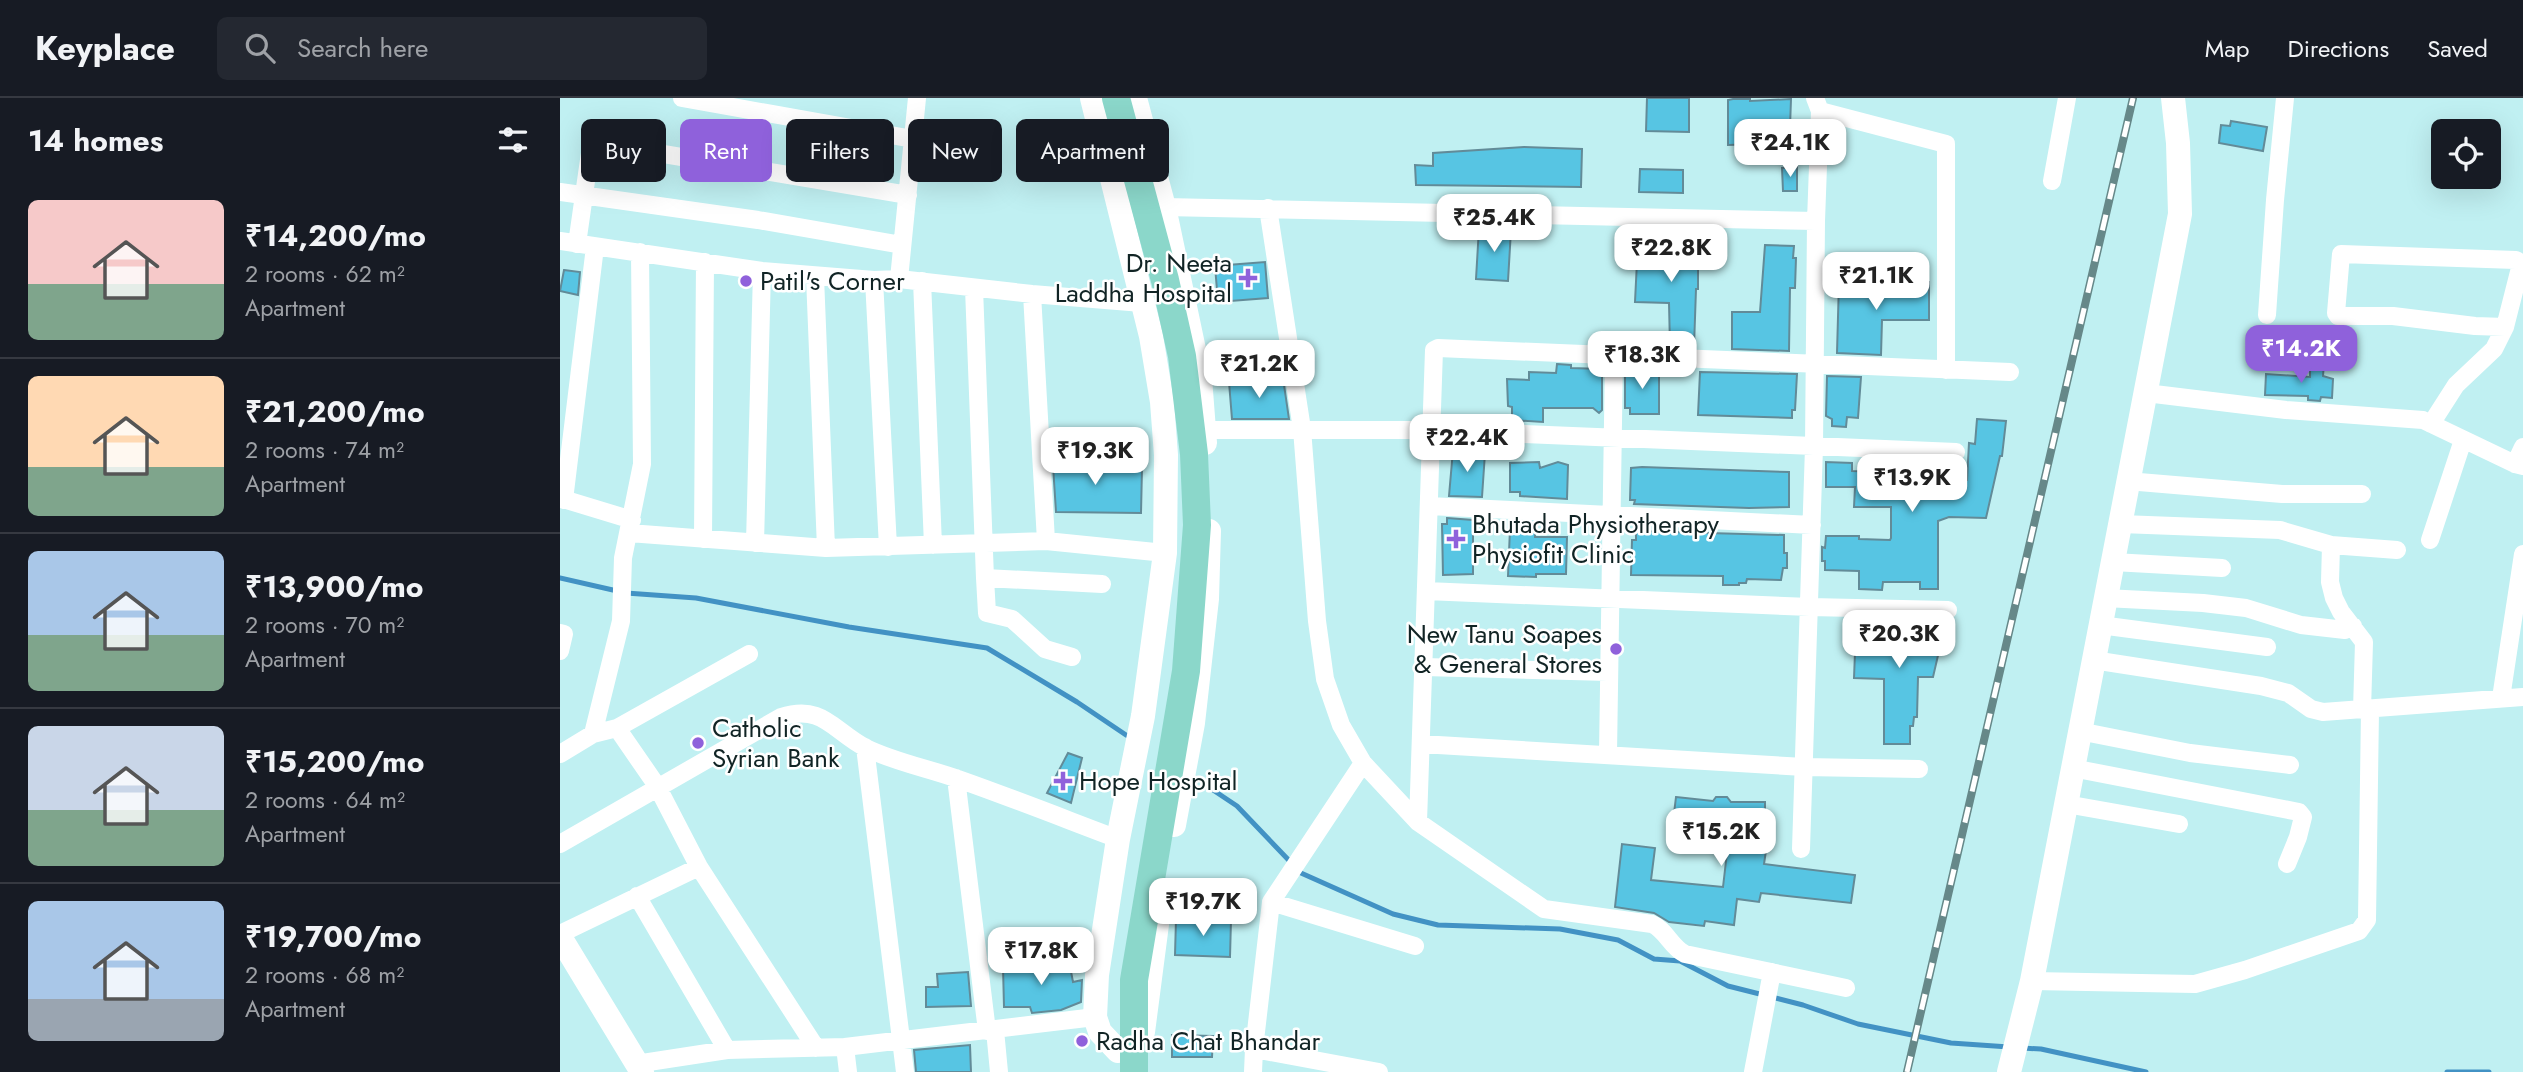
<!DOCTYPE html>
<meta charset="utf-8">
<style>
body{margin:0;font-family:Jost,sans-serif;background:#242831;color:#f1f3f6;height:100vh;display:flex;flex-direction:column;font-size:26px;white-space:nowrap}
*{box-sizing:border-box;margin:0}
p{font-size:23px;color:#9ea1a6}
.icon{flex:none;width:38px;height:38px;fill:none;stroke:currentColor;stroke-width:2;stroke-linecap:round;stroke-linejoin:round}
.map{position:relative;flex:1;overflow:hidden}
.sheet{display:flex;flex-direction:column;background:#171b24;width:560px}
.sheet>*{flex:none}
.guide{position:absolute;left:21px;top:21px;width:665px;height:63px;display:flex;gap:14px}
.controls{position:absolute;left:1871px;top:21px;display:grid;gap:14px}
.controls a{display:grid;place-items:center;width:70px;height:70px;border-radius:10px;background:#171b24;box-shadow:0 7px 28px #0002;font-size:35px}
.price{position:absolute;translate:-50% -60px;padding:0 16px;border-radius:14px;background:#fff;color:#222;font-size:23px;line-height:46px;filter:drop-shadow(0 2px 4px #0008)}
.price::after{content:'';position:absolute;left:50%;top:42px;width:21px;height:16px;margin-left:-10px;background:inherit;clip-path:polygon(0 0,100% 0,50% 100%)}
.price.active{background:#8f61db;color:#fff}
ul{padding:0;list-style:none}
li{display:flex;align-items:center;gap:21px;height:175px;padding:0 28px}
li+li{border-top:2px solid #363941}
li span{display:grid;place-items:center;flex:none;width:196px;height:140px;border-radius:10px;color:#555}
li>.icon{margin-inline-start:auto}
span .icon{width:84px;height:84px;fill:#fffc;stroke-width:1}
li b{font-size:30px}
h2{display:flex;justify-content:space-between;align-items:center;height:84px;padding:0 28px;font-size:30px}
.pill{padding:0 24px;border-radius:10px;background:#171b24;box-shadow:0 7px 28px #0002;font-size:24px;line-height:63px}
.pill.active{background:#8f61db;color:#fff}
header{display:flex;align-items:center;gap:42px;box-sizing:border-box;height:98px;padding:0 35px;background:#171b24;border-bottom:2px solid #363941}
header strong{font-size:33px}
nav{display:flex;gap:38px;margin-inline-start:auto;font-size:24px}
.search{width:490px;height:63px;background:#242831;display:flex;align-items:center;gap:18px;box-sizing:border-box;padding:0 24px;border-radius:10px;color:#9ea1a6;font-size:26px}
main{display:flex;flex:1;min-height:0}
.map>svg:first-child{display:block}
.lines{fill:none;stroke-linecap:round;stroke-linejoin:round}
.stream{stroke:#4292c4;stroke-width:5}
.building{fill:#57c5e3;stroke:#628b98;stroke-width:2}
.street{stroke:#fff;stroke-width:18}
.secondary{stroke:#fff;stroke-width:24}
.primary{stroke:#8bd7ca;stroke-width:28}
.rail-casing{stroke:#668889;stroke-width:8}
.rail{stroke:#fff;stroke-width:5;stroke-dasharray:16;stroke-linecap:butt}
.poi-dot{fill:#8f61db;stroke:#fff;stroke-width:2.5}
.labels{text-anchor:middle;dominant-baseline:central;stroke-width:5;stroke-linejoin:round;paint-order:stroke}
.poi-label{font-size:26px;fill:#112425;stroke:#fff;text-anchor:start}
</style>
<header>
<strong>Keyplace</strong>
<div class="search"><svg class="icon" aria-label="search" viewBox="0 0 24 24"><circle cx="10" cy="10" r="6"/><path d="M15 15l6 6"/></svg>Search here</div>
<nav><a>Map</a><a>Directions</a><a>Saved</a></nav>
</header>
<main>
<section class="sheet">
<h2>14 homes<svg class="icon" aria-label="filters" viewBox="0 0 24 24"><path d="M4 7h16M4 17h16"/><circle cx="9" cy="7" r="2"/><circle cx="15" cy="17" r="2"/></svg></h2>
<ul>
<li><span style="background:linear-gradient(#f6c9c9 60%,#7fa58c 0)"><svg class="icon" aria-label="home" viewBox="0 0 24 24"><path d="M3 11l9-7 9 7M6 9v11h12V9"/></svg></span><div><b>₹14,200/mo</b><p>2 rooms · 62 m²</p><p>Apartment</p></div></li>
<li><span style="background:linear-gradient(#ffd9b3 65%,#7fa58c 0)"><svg class="icon" aria-label="home" viewBox="0 0 24 24"><path d="M3 11l9-7 9 7M6 9v11h12V9"/></svg></span><div><b>₹21,200/mo</b><p>2 rooms · 74 m²</p><p>Apartment</p></div></li>
<li><span style="background:linear-gradient(#a9c7e8 60%,#7fa58c 0)"><svg class="icon" aria-label="home" viewBox="0 0 24 24"><path d="M3 11l9-7 9 7M6 9v11h12V9"/></svg></span><div><b>₹13,900/mo</b><p>2 rooms · 70 m²</p><p>Apartment</p></div></li>
<li><span style="background:linear-gradient(#c9d6e8 60%,#7fa58c 0)"><svg class="icon" aria-label="home" viewBox="0 0 24 24"><path d="M3 11l9-7 9 7M6 9v11h12V9"/></svg></span><div><b>₹15,200/mo</b><p>2 rooms · 64 m²</p><p>Apartment</p></div></li>
<li><span style="background:linear-gradient(#a9c7e8 70%,#9aa5b1 0)"><svg class="icon" aria-label="home" viewBox="0 0 24 24"><path d="M3 11l9-7 9 7M6 9v11h12V9"/></svg></span><div><b>₹19,700/mo</b><p>2 rooms · 68 m²</p><p>Apartment</p></div></li>
</ul>
</section>
<div class="map">
<svg width="1963" height="974" viewBox="0 0 1963 974">
<rect width="100%" height="100%" fill="#c0f0f2"/>
<g class="lines">
<!-- stream -->
<path class="stream" d="M0,480L66,495L136,500L289,529L427,550L517,604L566,637
M650,690L677,708L741,775L833,816L878,827L1000,831L1058,842L1094,861L1120,863L1168,888L1243,907L1298,926L1391,945L1449,949
M1462,950L1481,951L1586,974
M1887,974H1929"/>
</g>
<!-- building -->
<path class="building" d="M1087,0H1129V34L1086,33Z
M1173,1H1190V3L1231,1L1229,57H1206V55H1199V46L1168,47V2Z
M1671,23L1707,29L1703,53L1659,45L1661,27L1670,28Z
M964,49L1022,51L1021,89L856,87L855,67L873,68V55Z
M1237,69V93H1223L1222,70Z
M1080,71L1123,72V95L1079,94Z
M919,130L951,132L948,183L916,181Z
M1111,142H1138V191H1136L1134,249L1110,248L1109,205L1075,204L1078,143L1111,145Z
M1205,147L1234,148L1233,160H1236L1235,190H1230L1229,253L1172,251V214H1200Z
M705,164L708,200L658,204L655,168Z
M4,172L20,174L18,197L0,193Z
M1279,183L1369,184V222H1322L1321,257L1277,255Z
M1750,265H1764L1763,278L1773,281L1772,300L1761,299L1760,303L1748,302V298L1705,297L1706,276L1750,279Z
M997,266L1011,267V270L1042,271V312L1039,315L1033,310H983V324L952,322V309L948,308L947,281L969,282V274L996,275Z
M1065,271H1099V316H1070V310H1065Z
M1140,274L1237,276L1235,312H1232V320L1138,317Z
M1267,278L1301,279L1298,320L1287,319L1286,329L1272,328V321L1266,318Z
M723,280L729,321H672L669,284Z
M1417,321L1446,323L1442,358H1440L1426,420L1389,419L1378,423V491H1360V484H1323L1322,492L1299,491V473L1265,472V463H1262V449L1265,450L1266,438H1299V441L1330,442L1331,440V409H1294L1295,389H1266V364L1292,365V373L1332,374V369H1361V388H1404V382H1407L1409,345L1415,346Z
M492,352H515V368L582,370L581,415L496,414Z
M893,352L925,355L922,399L889,398Z
M979,364L980,370L998,364L1008,367L1007,401L960,398V394H950V365Z
M1082,369L1229,374V409L1189,410L1074,406L1075,402H1070L1071,370Z
M887,420L913,422V476L883,477L882,426H887Z
M950,431L975,432V439H1007L1006,476H976V479L948,478Z
M1076,433L1224,437V455H1227V470H1223L1221,482L1187,481L1186,485H1179V487H1163V478L1071,477L1072,442H1076Z
M1357,523H1386L1373,579H1358L1357,619H1354L1353,628H1350V646H1324V581L1294,580L1296,529L1356,532Z
M508,655L522,660L511,705L487,695Z
M1116,699L1153,703L1156,699H1167L1171,704H1205V745L1207,746L1204,766L1295,777L1291,805L1201,795L1199,804L1177,801L1174,827L1145,823L1144,828L1109,824L1094,815L1055,809L1062,746L1095,750L1091,782L1163,789L1168,746L1111,740Z
M616,821L671,822L670,859L615,857Z
M509,863L513,884L522,882L521,904L501,912L472,915L470,909H444L443,869Z
M408,874L411,908L366,909V889H378L377,876Z
M612,937L653,938L652,959H612Z
M410,947L411,974H356L354,952Z"/>
<g class="lines">
<!-- street -->
<path class="street" d="M122,0L353,41
M1260,13L1386,46V272
M1492,83L1507,0
M0,94L198,122L342,147
M604,109L1256,123
M708,110L742,331L757,523L765,581L781,627L803,665L858,724L984,811L1092,826C1106,832 1111,849 1125,856L1286,890
M0,143L202,173L314,182L339,181L472,196L582,205
M17,146L31,48L38,45L348,97
M255,179L266,450
M339,181L357,0
M314,182L328,449
M362,183L373,447
M414,190L425,480L542,486
M472,196L486,443
M1707,217L1715,102L1725,0
M1586,295L1726,312L1863,322L1955,366L1963,368
M1871,326L1896,287L1934,251L1945,229L1960,170L1959,164L1956,162L1781,156L1776,215L1778,218H1833L1915,228L1945,229
M644,332H871L1396,354
M1955,366L1963,349
M1567,383L1722,396H1802
M0,400L72,422
M4,402L35,149
M869,408L1252,427
M1561,426L1720,432L1771,447L1837,452
M69,435L266,450L486,443L605,455
M143,441L145,164
M1870,442L1903,342
M195,445L202,173
M1771,447L1770,484L1774,500L1781,514L1804,544L1802,612
M1553,464L1662,470
M425,480L427,515L452,521L485,551L512,559
M866,493L1250,509L1388,512
M1545,500L1643,505L1686,510L1741,527L1785,532L1793,528
M1540,527L1707,549
M0,535L4,536L0,553
M1533,562L1701,588L1728,595L1751,611L1763,614L1963,599
M864,569L1048,574
M1941,600L1963,456
M57,630L97,688L139,769L256,950
M1519,633L1630,655L1730,667
M33,636L61,523L63,460L82,366L80,154
M861,646L1244,669L1359,671
M305,649L345,974
M0,656L33,636L57,630L189,556
M1048,656L1054,258
M1512,670L1739,714L1743,719L1738,739L1727,766
M396,680L427,933
M1506,706L1619,726
M858,724L874,252L878,250L1450,274
M0,746L221,619C263,606 272,632 306,650C335,664 367,670 398,681C452,700 505,721 558,741
M1241,751L1254,349L1256,123L1260,13L1255,0
M77,798L167,952
M711,804L855,848
M0,836L139,769
M1472,883L1635,886L1685,872L1799,833L1807,822L1810,612
M435,932L439,974
M285,949L288,974
M694,951L819,974
M76,966L167,952L285,949L535,919
M693,974L694,951L711,804L803,665
M1193,974L1212,874"/>
<!-- secondary -->
<path class="secondary" d="M532,0L591,238L602,304L606,357L605,455L583,618L558,741L537,877L535,919L540,934L558,953
M575,0L604,109L640,280L645,345
M614,727L633,625L647,501L649,433
M0,839L82,974
M583,934L599,811
M1449,974L1472,883L1620,116L1618,45L1613,0"/>
<!-- primary -->
<path class="primary" d="M556,0L605,182L622,258L634,356L637,427L626,573L574,882V974"/>
<!-- rail casing -->
<g class="rail-casing">
<path id="rail" d="M1347,974L1573,0"/>
</g>
<!-- rail -->
<use href="#rail" class="rail"/>
</g>
<!-- markers -->
<g class="poi-dot">
<path d="M684.5 169.5h7v7h7v7h-7v7h-7v-7h-7v-7h7z"/>
<circle cx="186" cy="183" r="7"/>
<path d="M892.5 430.5h7v7h7v7h-7v7h-7v-7h-7v-7h7z"/>
<circle cx="1056" cy="551" r="7"/>
<circle cx="138" cy="645" r="7"/>
<path d="M499.5 672.5h7v7h7v7h-7v7h-7v-7h-7v-7h7z"/>
<circle cx="522" cy="943" r="7"/>
</g>
<g class="labels">
<!-- poi labels -->
<g class="poi-label">
<text x="672" y="165" text-anchor="end">Dr. Neeta<tspan x="672" dy="30">Laddha Hospital</tspan></text>
<text x="200" y="183">Patil's Corner</text>
<text x="912" y="426">Bhutada Physiotherapy<tspan x="912" dy="30">Physiofit Clinic</tspan></text>
<text x="1042" y="536" text-anchor="end">New Tanu Soapes<tspan x="1042" dy="30">&amp; General Stores</tspan></text>
<text x="152" y="630">Catholic<tspan x="152" dy="30">Syrian Bank</tspan></text>
<text x="519" y="683">Hope Hospital</text>
<text x="536" y="943">Radha Chat Bhandar</text>
</g>
</g>
</svg>
<div class="controls">
<a><svg class="icon" aria-label="locate" viewBox="0 0 24 24"><circle cx="12" cy="12" r="6"/><path d="M12 2v4M12 18v4M2 12h4M18 12h4"/></svg></a>
</div>
<b class="price" style="left:1230px;top:81px">₹24.1K</b>
<b class="price" style="left:934px;top:156px">₹25.4K</b>
<b class="price" style="left:1111px;top:186px">₹22.8K</b>
<b class="price" style="left:1316px;top:214px">₹21.1K</b>
<b class="price active" style="left:1741px;top:287px">₹14.2K</b>
<b class="price" style="left:1082px;top:293px">₹18.3K</b>
<b class="price" style="left:699px;top:302px">₹21.2K</b>
<b class="price" style="left:907px;top:376px">₹22.4K</b>
<b class="price" style="left:535px;top:389px">₹19.3K</b>
<b class="price" style="left:1352px;top:416px">₹13.9K</b>
<b class="price" style="left:1339px;top:572px">₹20.3K</b>
<b class="price" style="left:1161px;top:770px">₹15.2K</b>
<b class="price" style="left:643px;top:840px">₹19.7K</b>
<b class="price" style="left:481px;top:889px">₹17.8K</b>
<div class="guide">
<a class="pill">Buy</a>
<a class="pill active">Rent</a>
<a class="pill">Filters</a>
<a class="pill">New</a>
<a class="pill">Apartment</a>
</div>
</div>
</main>
